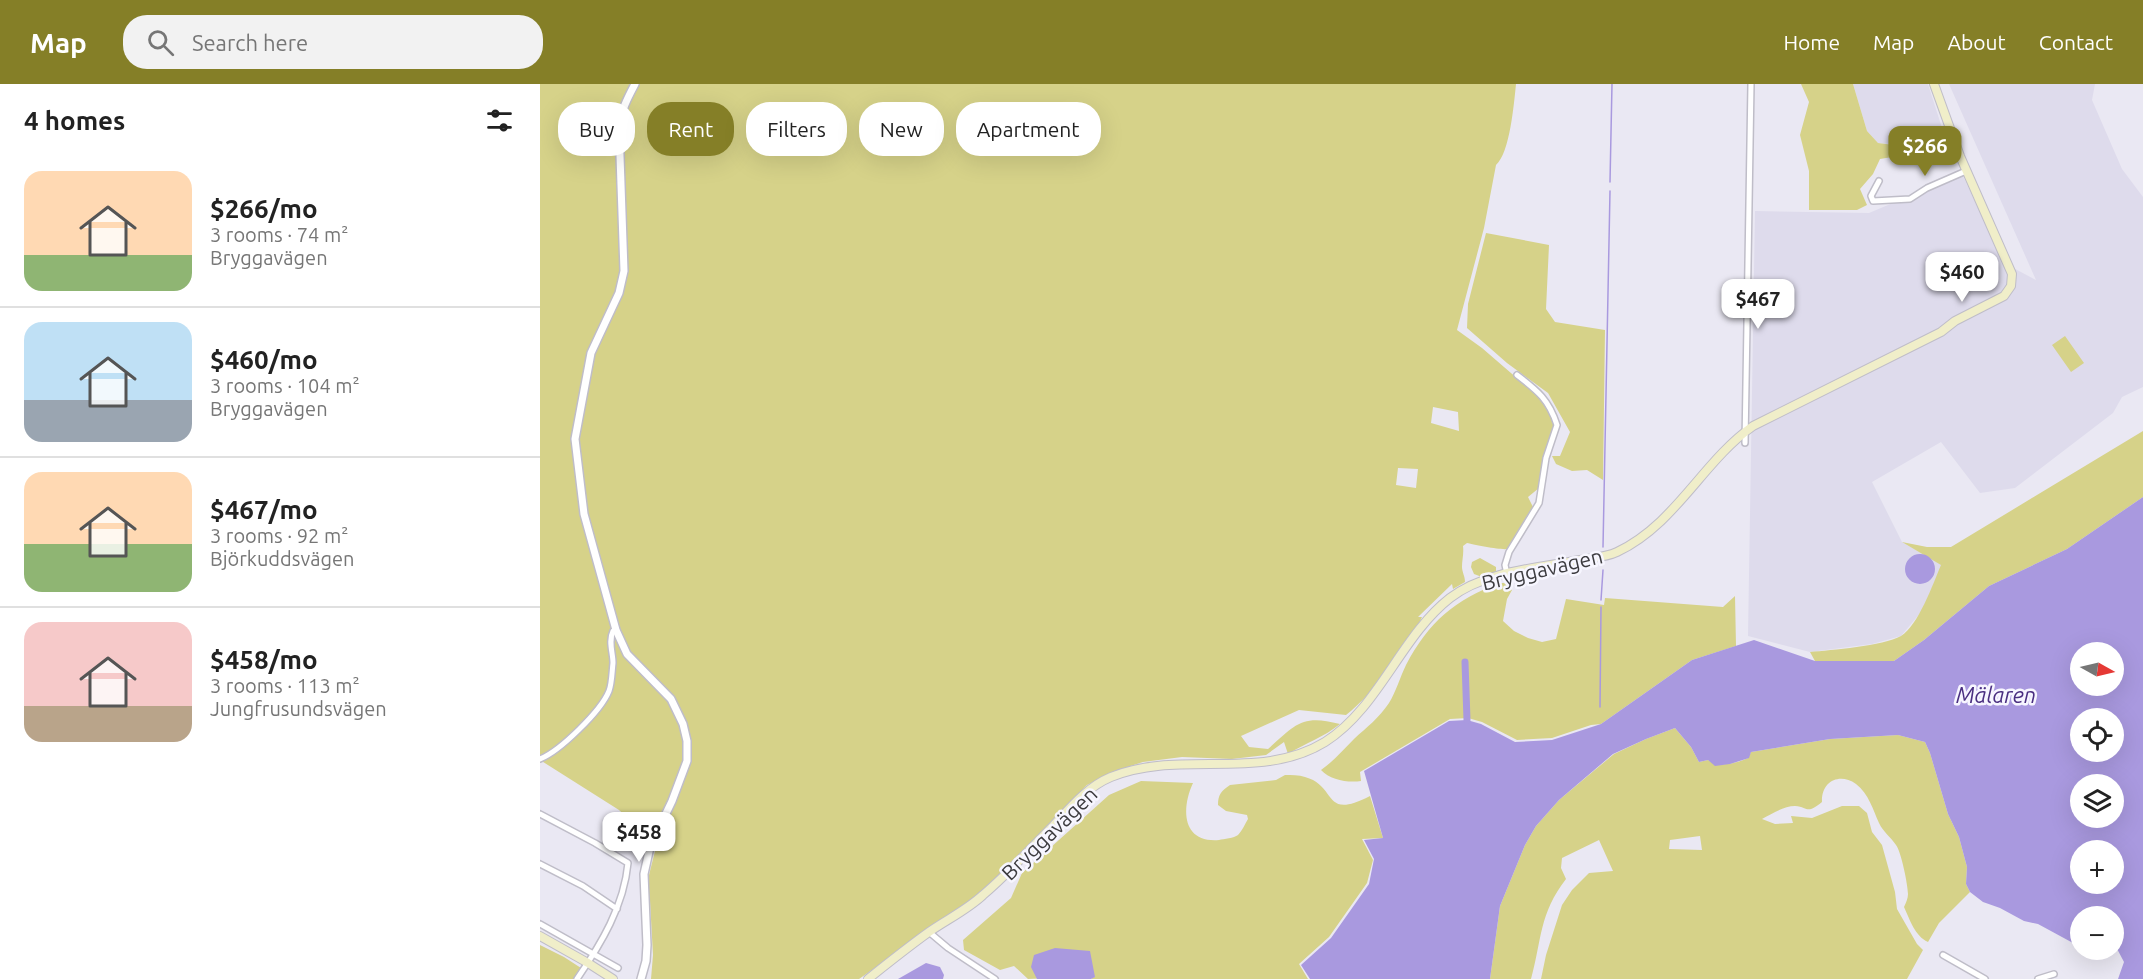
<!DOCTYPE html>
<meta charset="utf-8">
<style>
body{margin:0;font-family:Ubuntu,sans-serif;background:#f2f2f2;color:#222;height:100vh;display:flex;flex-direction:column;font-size:22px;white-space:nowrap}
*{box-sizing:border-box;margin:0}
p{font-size:20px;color:#767676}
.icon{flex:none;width:33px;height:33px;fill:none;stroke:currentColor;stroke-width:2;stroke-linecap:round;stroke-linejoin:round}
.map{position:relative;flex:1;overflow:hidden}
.details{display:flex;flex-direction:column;background:#fff;width:540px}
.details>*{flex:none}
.hud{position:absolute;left:18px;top:18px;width:570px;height:54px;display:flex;gap:12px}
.needle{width:39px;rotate:98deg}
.buttons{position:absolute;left:1530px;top:558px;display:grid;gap:12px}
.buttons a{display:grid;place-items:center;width:54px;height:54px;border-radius:50%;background:#fff;box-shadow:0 6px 24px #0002;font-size:30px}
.price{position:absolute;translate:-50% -51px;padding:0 14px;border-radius:12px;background:#fff;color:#222;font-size:20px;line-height:39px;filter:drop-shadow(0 2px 3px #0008)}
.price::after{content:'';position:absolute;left:50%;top:36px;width:18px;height:14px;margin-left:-9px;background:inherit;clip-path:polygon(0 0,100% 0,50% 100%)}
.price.selected{background:#857f27;color:#fff}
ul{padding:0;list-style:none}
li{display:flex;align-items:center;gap:18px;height:150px;padding:0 24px}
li+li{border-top:2px solid #e0e0e0}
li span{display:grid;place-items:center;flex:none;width:168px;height:120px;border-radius:18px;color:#555}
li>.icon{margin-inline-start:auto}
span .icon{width:72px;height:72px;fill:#fffc;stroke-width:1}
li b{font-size:26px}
h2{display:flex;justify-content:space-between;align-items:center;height:72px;padding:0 24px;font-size:26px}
.pill{padding:0 21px;border-radius:24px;background:#fff;box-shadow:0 6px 24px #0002;font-size:21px;line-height:54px}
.pill.selected{background:#857f27;color:#fff}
header{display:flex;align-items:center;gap:36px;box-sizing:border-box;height:84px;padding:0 30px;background:#857f27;color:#fff}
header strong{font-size:28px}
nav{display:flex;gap:33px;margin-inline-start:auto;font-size:21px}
.search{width:420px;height:54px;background:#f2f2f2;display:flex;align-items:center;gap:15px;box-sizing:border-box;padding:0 21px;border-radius:24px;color:#767676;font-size:22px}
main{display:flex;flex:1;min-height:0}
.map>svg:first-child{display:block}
.built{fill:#dedbec}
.green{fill:#d6d289;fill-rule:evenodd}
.water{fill:#a999df;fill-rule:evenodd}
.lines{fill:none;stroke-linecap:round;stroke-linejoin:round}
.stream{stroke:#a999df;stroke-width:1.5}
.canal{stroke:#a999df;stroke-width:7}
.minor-casing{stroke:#bfbdc8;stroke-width:8}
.tertiary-casing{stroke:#bfbdc8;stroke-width:10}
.secondary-casing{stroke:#bfbdc8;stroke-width:10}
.minor{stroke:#fff;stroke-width:5}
.tertiary{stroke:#fff;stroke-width:7}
.secondary{stroke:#f0eec9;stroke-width:8}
.labels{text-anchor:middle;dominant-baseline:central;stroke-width:5;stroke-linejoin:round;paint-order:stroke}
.street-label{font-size:21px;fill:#3d3c40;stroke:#f7f6ff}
.water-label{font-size:22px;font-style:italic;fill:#4a2f81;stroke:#f7f6ff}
</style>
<header>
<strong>Map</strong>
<div class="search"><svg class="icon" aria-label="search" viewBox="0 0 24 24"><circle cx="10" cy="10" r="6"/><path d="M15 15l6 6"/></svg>Search here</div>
<nav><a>Home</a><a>Map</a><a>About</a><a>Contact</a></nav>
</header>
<main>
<section class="details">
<h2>4 homes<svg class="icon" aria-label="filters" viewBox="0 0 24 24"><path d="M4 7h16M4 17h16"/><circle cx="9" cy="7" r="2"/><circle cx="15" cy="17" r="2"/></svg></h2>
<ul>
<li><span style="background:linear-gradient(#ffd9b3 70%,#8fb573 0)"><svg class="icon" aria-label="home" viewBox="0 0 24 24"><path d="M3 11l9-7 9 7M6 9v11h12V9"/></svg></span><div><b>$266/mo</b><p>3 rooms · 74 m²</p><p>Bryggavägen</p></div></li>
<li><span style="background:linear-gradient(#bfe0f5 65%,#9aa5b1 0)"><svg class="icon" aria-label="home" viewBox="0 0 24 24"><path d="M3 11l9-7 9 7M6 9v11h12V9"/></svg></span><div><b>$460/mo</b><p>3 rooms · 104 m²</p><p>Bryggavägen</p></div></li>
<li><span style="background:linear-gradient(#ffd9b3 60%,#8fb573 0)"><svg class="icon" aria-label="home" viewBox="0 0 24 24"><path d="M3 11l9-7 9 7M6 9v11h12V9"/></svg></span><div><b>$467/mo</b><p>3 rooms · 92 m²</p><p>Björkuddsvägen</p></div></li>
<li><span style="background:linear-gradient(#f6c9c9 70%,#b9a48a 0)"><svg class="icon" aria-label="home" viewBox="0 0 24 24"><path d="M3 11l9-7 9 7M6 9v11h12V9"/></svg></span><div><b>$458/mo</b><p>3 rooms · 113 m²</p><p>Jungfrusundsvägen</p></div></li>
</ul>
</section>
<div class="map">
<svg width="1603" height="895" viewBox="0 0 1603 895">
<rect width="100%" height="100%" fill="#eae8f3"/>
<!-- built -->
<path class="built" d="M1313,0H1388L1402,44L1375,62L1338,59L1327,47Z
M1409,0H1555L1552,16L1582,85L1603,113V303L1582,313L1573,329L1475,404L1440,409L1401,358L1332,398L1362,458L1402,481L1382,527L1361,552L1332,560L1270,568L1208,552L1215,127L1329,129L1422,90L1464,179L1496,196Z"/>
<!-- green -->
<path class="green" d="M0,0H976C974,19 970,69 956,81L944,144L917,246L942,264L1007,320L1016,341L999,404L988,413L993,423L967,465C961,466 935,461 927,459L923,462C924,469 922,476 922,483C922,488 925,492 925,498L913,505L912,500L878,533H882C867,566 834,609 806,631L759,626L701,652L709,663L728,665C756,640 762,630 800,640C784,653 766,659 748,670L744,658L726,671L692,675L642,673L603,678L578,686L547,701L440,810L319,895H111L113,871L110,817L107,799L115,767L122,750C107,742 91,738 79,726L0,676ZM893,323L918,328L919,347L891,339ZM858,384L878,385L876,404L856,401Z
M1261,0H1313L1327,47L1338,59L1354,61L1352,73L1340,75L1333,90L1320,105L1327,121L1317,126H1269V87L1260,51L1269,18Z
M946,149L1009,161L1006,225L1015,238L1065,246L1063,396L1047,386L1032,387L1016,380L1012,372H1020L1030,348L1008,309L967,279L927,244L928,220Z
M1525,252L1544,279L1531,288L1512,261Z
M1603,347V413L1527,465L1449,502L1384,556L1354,577H1275L1270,568C1291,566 1343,562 1361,552C1378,542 1393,500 1401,481L1362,458L1387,463H1411Z
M940,474L956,483V488L942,493L934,490L931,483L932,478Z
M960,499H964L972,506L967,515L963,537L974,547L988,554L1002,558L1016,555L1026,515L1064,521L1065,514L1183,523L1195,512L1196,562L1152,576L1061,640L1051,641L1012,654L977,656L942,638L928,634L910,635L820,688L821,697C808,699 790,696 781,686C794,677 803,666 814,655C827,643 839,634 849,619C856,608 860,593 866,581C888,539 915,515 960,499Z
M1135,644L1151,663L1159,678L1168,676C1180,684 1197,679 1208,674L1211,668L1290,655L1358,651L1385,658L1390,669L1408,730L1419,753L1427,783L1426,800L1430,808L1399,839L1388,858C1375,852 1370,836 1364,823C1366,819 1368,814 1368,810C1368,801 1361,767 1356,761C1351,753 1343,748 1339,739C1333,726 1329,710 1316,700C1299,688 1281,698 1282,718C1266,731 1269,723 1255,722C1244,722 1231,730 1222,735L1235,740L1253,739L1251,732L1272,734L1302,722H1319L1327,729L1332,748L1342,761L1355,808L1357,825L1377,860L1383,866L1367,895H1001L1006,871L1022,821L1032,806L1049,789L1073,787L1059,756L1022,774L1021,784L1026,795C999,830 1002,855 991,895H950L960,822L985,761L996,742L1019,716L1074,670L1106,655ZM1160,752L1162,766L1129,765L1130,756Z
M745,691C751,691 759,691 765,693C798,702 782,737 830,712L843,754L822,755L833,776L827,799L789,853L759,880L768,895H551L555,892L488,895L474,882L460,886L424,866L423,856L471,814L482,789L490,782L569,711L601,697L653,699C641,725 642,759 679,756C684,755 694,754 698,751C702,747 705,740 708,735L707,731L686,727L678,721C678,711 681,707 690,701L736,696Z
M0,861L24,873L41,884L34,895H0Z"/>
<!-- water -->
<path class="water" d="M1603,413V895H1578L1584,878L1574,859V832H1540V859H1533L1498,840L1484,837L1460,824L1443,818L1430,808L1426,800L1427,783L1419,753L1408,730L1390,669L1385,658L1358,651L1290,655L1211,668L1209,674L1190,680L1175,682L1168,676L1159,678L1151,663L1135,644L1106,655L1073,670L1019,716L996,742L985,761L960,822L950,895H770L761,881L791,854L829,800L834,775L824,756L843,754L824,687L909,637L927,636L941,640L975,658L1012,656L1061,640L1152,576L1214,556L1275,577H1354L1384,556L1449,502L1527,465ZM1540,568H1574V602H1540ZM1540,634H1574V668H1540ZM1574,700V734H1540V700ZM1540,766H1574V800H1540Z
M1365 485a15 15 0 1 1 30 0a15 15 0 1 1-30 0Z
M515,864L550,867L555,893L551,895H497L491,883L494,871Z
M386,879L400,883L404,891L403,895H358Z"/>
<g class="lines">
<!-- stream -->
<path class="stream" d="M1070,98L1072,0
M1063,463L1070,107
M1061,516L1063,486
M1060,623L1061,523"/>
<!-- canal -->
<path class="canal" d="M925,578L927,636"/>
<!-- minor casing -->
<g class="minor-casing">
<path id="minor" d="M1339,97L1331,112L1333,117L1370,115L1387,104L1426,87
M1205,359L1211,0
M967,490L965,481L969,468L999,419L1006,374L1017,341C1009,316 998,307 977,291
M0,675C20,667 61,627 69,607C72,599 72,587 73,579C73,569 68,557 73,547L76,546
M0,730L55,759L88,779C84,822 61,860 37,895
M0,780L43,802L77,825
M0,840L78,884
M389,848L408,864L455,895
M1403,871L1445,895
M1498,895L1514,890"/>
</g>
<!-- tertiary casing -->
<g class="tertiary-casing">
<path id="tertiary" d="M95,0C87,15 81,27 79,43L84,187L79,209L51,269L35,355L44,430L76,546L87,570L131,615L143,640L147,657V677L132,717L110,763L104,790L107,861L106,877L101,895"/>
</g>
<!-- secondary casing -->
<g class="secondary-casing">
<path id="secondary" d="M0,852L48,879L73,895
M328,895C348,879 368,863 389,848C406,836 427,826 443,811C468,790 490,765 513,742C531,723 547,703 571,693C640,665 720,698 785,658C839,624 861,552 910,514C945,487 998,484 1040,476C1052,474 1067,473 1077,468C1136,440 1162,378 1213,342L1401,248L1415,237L1464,212L1471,202L1472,190L1420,72L1394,0"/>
</g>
<!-- minor -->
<use href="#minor" class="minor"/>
<!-- tertiary -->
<use href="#tertiary" class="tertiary"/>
<!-- secondary -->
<use href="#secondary" class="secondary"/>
</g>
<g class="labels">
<!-- street labels -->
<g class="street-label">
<text transform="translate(1002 485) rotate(-13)">Bryggavägen</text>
<text transform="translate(509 749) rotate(-44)">Bryggavägen</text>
</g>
<!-- water labels -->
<g class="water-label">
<text x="1456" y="610">Mälaren</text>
</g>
</g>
</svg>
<div class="buttons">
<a><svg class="needle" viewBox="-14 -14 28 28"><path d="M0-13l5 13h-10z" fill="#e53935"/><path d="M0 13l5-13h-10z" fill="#767676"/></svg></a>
<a><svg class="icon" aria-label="locate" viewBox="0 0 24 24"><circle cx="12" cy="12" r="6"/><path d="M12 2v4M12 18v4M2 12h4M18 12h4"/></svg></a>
<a><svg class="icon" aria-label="layers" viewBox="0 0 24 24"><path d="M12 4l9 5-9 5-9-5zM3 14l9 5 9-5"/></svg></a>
<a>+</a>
<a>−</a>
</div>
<b class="price selected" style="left:1385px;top:93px">$266</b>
<b class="price" style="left:1422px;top:219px">$460</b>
<b class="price" style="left:1218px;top:246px">$467</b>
<b class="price" style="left:99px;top:779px">$458</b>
<div class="hud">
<a class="pill">Buy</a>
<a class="pill selected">Rent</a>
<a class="pill">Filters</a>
<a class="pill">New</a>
<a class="pill">Apartment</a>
</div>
</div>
</main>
